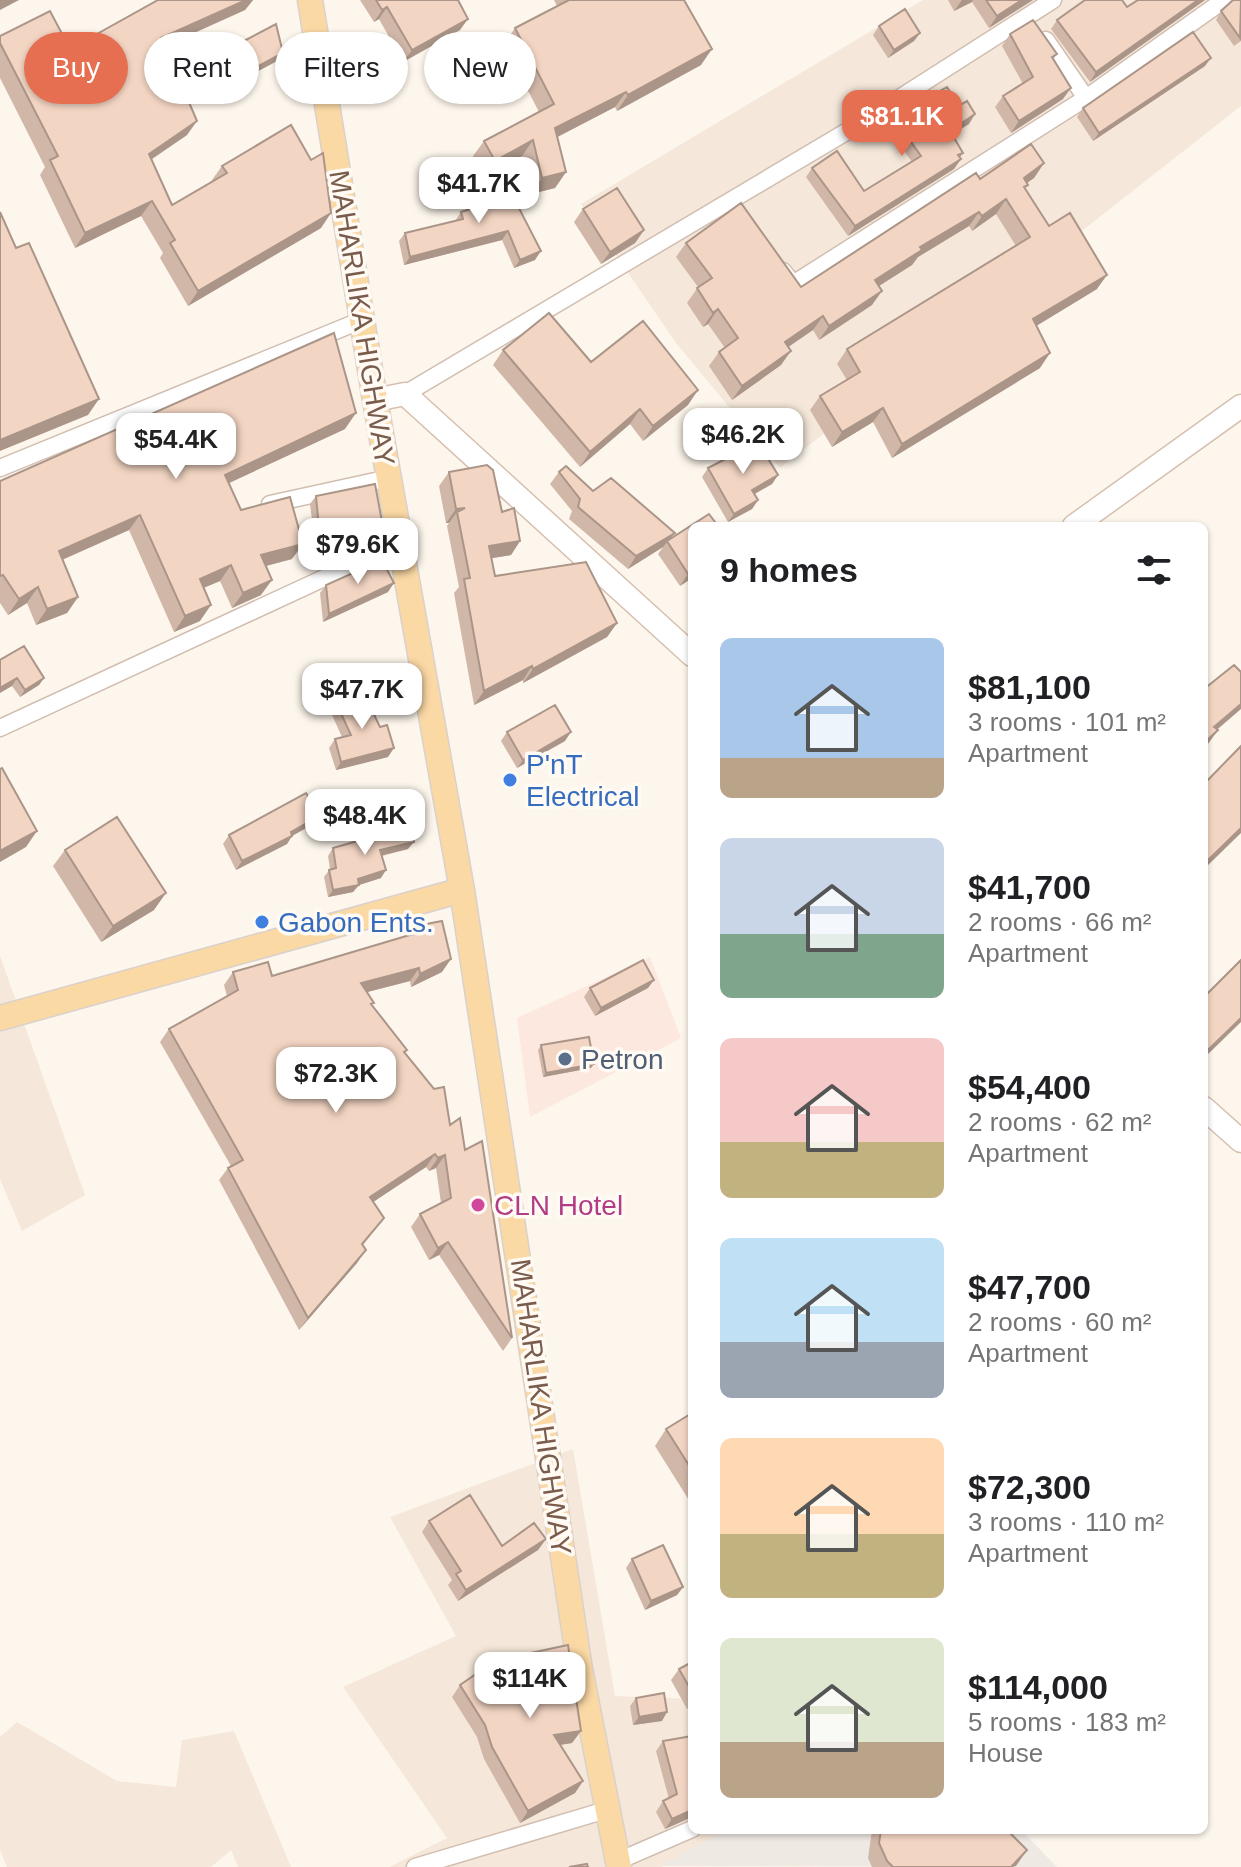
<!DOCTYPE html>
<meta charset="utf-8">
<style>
body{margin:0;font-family:Helvetica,sans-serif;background:#f2f2f2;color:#202124;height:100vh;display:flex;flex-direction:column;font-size:30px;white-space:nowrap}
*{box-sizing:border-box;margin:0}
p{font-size:26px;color:#757577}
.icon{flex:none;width:44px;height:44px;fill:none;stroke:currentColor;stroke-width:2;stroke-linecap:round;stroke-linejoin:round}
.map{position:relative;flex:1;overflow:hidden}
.panel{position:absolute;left:688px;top:522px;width:520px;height:1312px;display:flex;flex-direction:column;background:#fff;border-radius:12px;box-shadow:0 2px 6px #0004}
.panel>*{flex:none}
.top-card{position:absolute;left:24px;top:32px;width:544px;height:72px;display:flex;gap:16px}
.price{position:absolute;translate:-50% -68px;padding:0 18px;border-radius:16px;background:#fff;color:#222;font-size:26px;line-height:52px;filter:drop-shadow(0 2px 4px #0008)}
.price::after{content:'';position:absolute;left:50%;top:48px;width:24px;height:18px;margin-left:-12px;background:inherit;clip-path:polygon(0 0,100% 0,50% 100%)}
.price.active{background:#e76f51;color:#fff}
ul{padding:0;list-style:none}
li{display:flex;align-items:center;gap:24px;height:200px;padding:0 32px}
li span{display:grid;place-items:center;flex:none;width:224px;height:160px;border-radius:12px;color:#555}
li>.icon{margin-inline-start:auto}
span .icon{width:96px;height:96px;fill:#fffc;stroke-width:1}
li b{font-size:34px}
h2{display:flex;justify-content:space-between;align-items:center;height:96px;padding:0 32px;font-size:34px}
.chip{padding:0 28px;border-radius:36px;background:#fff;box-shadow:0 2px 6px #0004;font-size:28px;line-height:72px}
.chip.active{background:#e76f51;color:#fff}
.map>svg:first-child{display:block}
.residential{fill:#f5e8da}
.commercial{fill:#fde8e0}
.industrial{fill:#efe9e4}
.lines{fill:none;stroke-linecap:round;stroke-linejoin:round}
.street-casing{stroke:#d1beb0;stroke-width:19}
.secondary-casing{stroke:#d6c0b0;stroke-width:25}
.primary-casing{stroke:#dad1cd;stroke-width:27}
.street{stroke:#fff;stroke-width:16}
.secondary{stroke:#fff;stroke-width:22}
.primary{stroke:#fbd9a5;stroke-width:24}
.wall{fill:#d1b7a8}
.shaded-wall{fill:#aa9588}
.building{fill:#f3d5c3;stroke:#aa9588;stroke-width:2}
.shop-dot{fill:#3f7fe0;stroke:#fffaf3;stroke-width:3}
.service-dot{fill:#5c6f8a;stroke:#fffaf3;stroke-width:3}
.hotel-dot{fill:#d1479c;stroke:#fffaf3;stroke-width:3}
.labels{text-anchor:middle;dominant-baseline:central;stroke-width:7;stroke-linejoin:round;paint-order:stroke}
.street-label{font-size:28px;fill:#7a5c4d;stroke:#fffaf3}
.shop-label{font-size:28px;fill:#366cbe;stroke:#fffaf3;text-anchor:start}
.service-label{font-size:28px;fill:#4e5e75;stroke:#fffaf3;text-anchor:start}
.hotel-label{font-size:28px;fill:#b23c85;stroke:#fffaf3;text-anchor:start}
</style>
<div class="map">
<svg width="1241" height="1867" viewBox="0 0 1241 1867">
<rect width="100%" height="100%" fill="#fdf6ec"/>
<!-- residential -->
<path class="residential" d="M923,0H1241V106L780,468L676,343L581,204Z
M0,956L85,1195L22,1231L0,1179Z
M573,1449L615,1696L692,1699V1830H728L661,1867H389L447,1838L343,1687L456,1636L390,1517Z
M17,1722L117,1781L176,1787L182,1740L234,1731L291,1867H238L231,1850L211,1867H7L0,1850V1737Z"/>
<!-- commercial -->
<path class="commercial" d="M650,957L681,1038L530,1117L517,1018Z"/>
<!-- industrial -->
<path class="industrial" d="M728,1830H1021L1057,1867L660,1866Z"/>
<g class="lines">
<!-- street casing -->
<g class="street-casing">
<path id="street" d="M1046,40L1086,98
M783,271L793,284L1086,98L1224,0
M405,394L851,129L1053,0
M0,468L362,320
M270,504L389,478
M0,728L350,566L401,547
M618,1861L692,1829
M415,1867L606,1810"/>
</g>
<!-- secondary casing -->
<g class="secondary-casing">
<path id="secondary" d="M375,400L405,394L692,655
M1074,526L1241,406
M1204,1108L1241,1141"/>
</g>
<!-- primary casing -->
<g class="primary-casing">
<path id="primary" d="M310,0L375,400L462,890L580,1669L619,1867
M0,1018L462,890"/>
</g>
<!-- street -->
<use href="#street" class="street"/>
<!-- secondary -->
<use href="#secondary" class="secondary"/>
<!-- primary -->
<use href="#primary" class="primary"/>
</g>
<!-- wall -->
<path class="wall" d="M158,0H253L245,10L166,46L194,97L190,103L187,135L151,160L172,205L212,181V180L222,166L321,228L188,306L160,258L163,253L141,216L75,248L40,175L45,167L0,78V36L70,49Z
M360,0H458L460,30L403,62L379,19L374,22Z
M554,0H684L701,65L617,111L615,107L557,137L566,172L555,188L531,194L522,156L484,176L473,156L484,141L539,112L504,44L515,28L557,6Z
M948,0H1033L989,28L972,2L954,11Z
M1205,0L1090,82L1051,29L1057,20L1127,7Z
M1233,0L1241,41L1234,46L1216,20L1221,11Z
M879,26L920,33L914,41L888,58L873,35Z
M1010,34L1057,54L1053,60L1063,99L1011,133L995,107L1003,96L1023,84L1002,46Z
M238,44L283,53L277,61L245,78L232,52Z
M1205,66L1093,141L1077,117L1083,108Z
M893,117L969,124L952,134L961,159L954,169L848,236L806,177L812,168L864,191L912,162L886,126Z
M1044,163L1034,178L1027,183L1028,185L1025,189L1049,226L1097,289L1036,326L1040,368L892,458L873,422L832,447L810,410L820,396L847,380L837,364L847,349L1016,246L996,214L972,231L969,226L918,257L912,265L878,286L872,305L819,340L813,330L788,347L781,365L732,400L709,366L719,352L725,348L708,324L703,327L687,303L698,287L676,257L686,243L801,287L980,179Z
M506,183L535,260L514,268L502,240L404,265L399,241L405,233L455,221L461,212L466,210L464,203L469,195Z
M583,209L644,230L635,243L601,264L574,222Z
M503,350L591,362L688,405L643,441L630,424L580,467L493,365Z
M345,429L229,483L241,510L292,559L266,566L261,595L232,608L220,581L203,588L200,621L174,632L129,530L62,560L78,597L67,613L36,625L27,603L8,615L0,603V481Z
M708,468L778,475L772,484L754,494L758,500L752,509L728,522L702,477Z
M449,472L502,512L520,541L511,555L492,558L495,576L617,623L607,637L523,683V680L474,705L454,593L459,587L447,526L449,523H446L439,486Z
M559,472L671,539L692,526V578L680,586L658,554L663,547L628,569L569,519L572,511L550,484Z
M316,496L383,527L377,536L344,542L343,534L314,536L310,504Z
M326,585L388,592L323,622L320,593Z
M0,660L44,678L39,685L20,697L12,686Z
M338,707L380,727L388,757L336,770L329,748L335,739L342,737L332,715Z
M507,732L565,741L517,768L501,741Z
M321,808L345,819L325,828L318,812Z
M313,824L292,836L287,844L236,870L223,844L229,835Z
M333,848L408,849L382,856L381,878L359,885L353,892L328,897L324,877L330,869L328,856Z
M65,850L154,910L101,942L53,866Z
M411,927L442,972L411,987L410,981L367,992L372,1005L405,1053L465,1150L512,1338L503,1351L439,1255L429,1260L411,1227L420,1214L441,1203L436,1168L429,1171L426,1167L373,1202L384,1218L363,1245L357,1263L299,1330L219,1180L228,1168L231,1166L160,1042L169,1029L227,996L224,985L233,972L272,976L404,937Z
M590,988H648L595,1016L584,997Z
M541,1045L591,1068L543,1077L538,1050Z
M692,1413V1505L655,1446L666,1429Z
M429,1521L502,1546L546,1539L538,1550L458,1601L448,1585L452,1580L422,1532Z
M632,1559L683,1587L677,1595L645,1610L626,1568Z
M692,1662V1707L687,1709L671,1680L679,1669Z
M460,1685L572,1743L560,1745L583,1781L575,1793L520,1823L484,1759L477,1737L452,1697Z
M636,1698L662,1721L633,1725L630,1706Z
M663,1741L692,1817L665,1829L656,1812L663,1801L669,1799L656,1751Z
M872,1830H1007L1014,1867H872L868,1858Z"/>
<!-- shaded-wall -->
<path class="shaded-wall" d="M0,0H19L0,10Z
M246,0H253L245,10L151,52L161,38Z
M962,0H973L972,2L954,11Z
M1022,0H1033L989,28L997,16Z
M1198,0H1205L1090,82L1096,72Z
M387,7L379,19L374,22L382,10Z
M468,19L460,30L403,62L412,50Z
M920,33L914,41L888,58L894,50Z
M712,49L701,65L617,111L628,95Z
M283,53L277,61L245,78L251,70Z
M1211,58L1205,66L1093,141L1099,133Z
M1071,88L1063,99L1011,133L1019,121Z
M626,92L615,107L544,144L555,128Z
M975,114L969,124L943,140L950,131Z
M197,121L187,135L138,168L149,154Z
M533,140L522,156L484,176L495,161Z
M963,153L956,162L961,159L954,169L848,236L855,226Z
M1044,163L1034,178L1014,192L1024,178Z
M566,172L555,188L531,194L542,178Z
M1006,199L996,214L972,231L982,216Z
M152,201L141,216L75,248L85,233Z
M979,212L969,226L918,257L912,265L865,295L875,280L920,247Z
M331,213L321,228L188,306L198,291Z
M644,230L635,243L601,264L610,252Z
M508,231L502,240L404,265L410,257Z
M541,251L535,260L514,268L520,260Z
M1107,275L1097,289L1023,334L1033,319Z
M882,291L872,305L819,340L829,326Z
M718,309L708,324L703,327L713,313Z
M823,316L813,330L775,356L785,342Z
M791,351L781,365L732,400L742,386Z
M1050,353L1040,368L892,458L902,444Z
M698,390L688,405L643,441L653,426Z
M99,399L88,415L0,451V440Z
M883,408L873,422L832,447L842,432Z
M640,409L630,424L580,467L590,452Z
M356,413L345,429L214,490L225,475Z
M778,475L772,484L746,499L752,490Z
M758,500L752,509L728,522L734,514Z
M465,508L457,512L449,523H446L456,509Z
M140,515L129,530L48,566L59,551Z
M349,526L343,534L314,536L319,528Z
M383,527L377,536L344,542L350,533Z
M675,533L663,547L628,569L636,556Z
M520,541L511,555L480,560L489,546Z
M303,544L292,559L250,570L261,555Z
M231,565L220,581L189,594L200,579Z
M692,571V578L680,586L688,574Z
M272,580L261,595L232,608L243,593Z
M394,583L388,592L323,622L329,614Z
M38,587L27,603L8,615L19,599Z
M78,597L67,613L36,625L47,609Z
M211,605L200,621L174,632L185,616Z
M617,623L607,637L523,683L533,669Z
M532,666L523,680L474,705L484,691Z
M17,678L12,686L0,693V688Z
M44,678L39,685L20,697L25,690Z
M1241,704V709L1205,740L1214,727Z
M1218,730L1208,744L1204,748V743Z
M571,732L565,741L517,768L523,760Z
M394,748L388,757L336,770L341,762Z
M348,815L345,819L325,828L328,824Z
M319,816L313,824L292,836L287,844L236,870L242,861Z
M1241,828V833L1204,869V864Z
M37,831L26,847L0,862V851Z
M414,842L408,849L375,857L380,850Z
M386,870L381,878L359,885L353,892L328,897L333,890L358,879Z
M166,893L154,910L101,942L113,926Z
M451,959L442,972L411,987L420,974Z
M419,968L410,981L352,996L361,983Z
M654,980L648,988L595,1016L601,1008Z
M1241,1018V1022L1204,1058L1208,1050Z
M594,1064L591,1068L543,1077L546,1073Z
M435,1154L426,1167L361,1210L370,1197Z
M445,1155L436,1168L429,1171L438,1158Z
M448,1242L439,1255L429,1260L438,1248Z
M366,1250L357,1263L299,1330L308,1318Z
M546,1539L538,1550L458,1601L466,1590Z
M683,1587L677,1595L645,1610L651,1601Z
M667,1712L662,1721L633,1725L639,1717Z
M581,1731L572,1743L546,1747L554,1735Z
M583,1781L575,1793L520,1823L528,1811Z
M692,1810V1817L665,1829L672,1819Z
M1027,1850L1016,1866L1011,1867Z"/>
<!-- building -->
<path class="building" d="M158,0H246L161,38L194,97L188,100L197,121L149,154L172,205L227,173L222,166L291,125L311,160L323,153L331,213L198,291L170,243L175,240L152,201L85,233L50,160L58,156L0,43V36L50,11L70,49Z
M376,0H458L468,19L412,50L387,7L382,10Z
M569,0H684L712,49L628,95L626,92L555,128L566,172L542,178L533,140L495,161L484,141L554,104L515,28Z
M986,0H1022L997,16Z
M1085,0H1122L1127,7L1138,0H1198L1096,72L1057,20Z
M1233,0H1241L1240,38L1221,11Z
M905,9L920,33L894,50L879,26Z
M1033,20L1057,54L1052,57L1071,88L1019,121L1003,96L1033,77L1010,34Z
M276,24L283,53L251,70L238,44Z
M1193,32L1211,58L1099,133L1083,108Z
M947,87L959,106L967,101L975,114L950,131L963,153L958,155L961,159L855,226L812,168L837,151L864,191L921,156L893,117Z
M1031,144L1044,163L1024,178L1028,185L1024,187L1049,226L1070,213L1107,275L1033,319L1050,353L902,444L883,408L842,432L820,396L860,372L847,349L1030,237L1006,199L982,216L979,212L920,247L922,250L875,280L882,291L829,326L823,316L785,342L791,351L742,386L719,352L738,338L718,309L713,313L697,288L712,278L686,243L741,203L801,287L976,173L980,179Z
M506,183L541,251L520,260L508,231L410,257L405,233L463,219L461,212L474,208L469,195Z
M617,188L644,230L610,252L583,209Z
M0,212L16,248L29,243L99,399L0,440Z
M549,313L591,362L643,321L698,390L653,426L640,409L590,452L503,350Z
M334,333L356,413L225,475L241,510L290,497L303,544L261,555L272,580L243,593L231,565L200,579L211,605L185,616L140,515L59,551L78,597L47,609L38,587L19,599L3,575L0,576V481Z
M758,442L778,475L752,490L758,500L734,514L708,468Z
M487,465L493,470L502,512L514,508L520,541L489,546L495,576L586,562L617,623L533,669L532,666L484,691L464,579L470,578L457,512L465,508L456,509L449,472Z
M566,466L593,491L611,478L675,533L636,556L578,507L580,499L559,472Z
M375,484L383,527L350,533L349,526L319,528L316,496Z
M709,514L718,526H692V571L688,574L667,541Z
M382,560L394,583L329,614L326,585Z
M24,646L44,678L25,690L17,678L0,688V660Z
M1234,665L1241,672V704L1214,727L1218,730L1204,743V689Z
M364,694L380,727L387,725L394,748L341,762L335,739L351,735L338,707Z
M555,705L571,732L523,760L507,732Z
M1241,746V828L1204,864V784Z
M2,768L37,831L0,851V769Z
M306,793L319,816L291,832L292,836L242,861L229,835Z
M341,799L348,815L328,824L321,808Z
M117,817L166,893L113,926L65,850Z
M410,826L414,842L380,850L386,870L358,879L359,885L333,890L329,870L336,868L333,848Z
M442,921L451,959L420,974L419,968L361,983L374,1003L371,1004L407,1050L404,1052L434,1089L444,1087L450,1125L460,1118L465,1150L482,1141L512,1338L448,1242L438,1248L420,1214L451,1198L445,1155L438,1158L435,1154L370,1197L384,1218L362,1244L366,1250L308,1318L228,1168L243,1160L169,1029L238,990L233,972L268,962L272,976L413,934L411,927Z
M643,960L654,980L601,1008L590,988Z
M1241,960V1018L1208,1050L1204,1046V997Z
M589,1037L594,1064L546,1073L541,1045Z
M692,1413V1470L666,1429Z
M470,1495L502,1546L534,1523L546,1539L466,1590L456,1574L461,1571L429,1521Z
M663,1545L683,1587L651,1601L632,1559Z
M568,1645L581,1731L554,1735L583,1781L528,1811L492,1747L485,1725L460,1685L505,1654L507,1658Z
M692,1662V1692L679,1669Z
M664,1693L667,1712L639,1717L636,1698Z
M692,1736V1810L672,1819L663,1801L677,1794L663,1741Z
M881,1830H1007L1027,1850L1011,1867H893L887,1861L879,1843Z
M587,1864L588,1867H569Z"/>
<!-- markers -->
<g class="shop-dot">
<circle cx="510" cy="780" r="8"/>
<circle cx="262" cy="922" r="8"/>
</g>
<circle class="service-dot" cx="565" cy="1059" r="8"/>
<circle class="hotel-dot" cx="478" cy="1205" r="8"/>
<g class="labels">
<!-- street labels -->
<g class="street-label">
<text transform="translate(362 318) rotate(81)">MAHARLIKA HIGHWAY</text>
<text transform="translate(541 1407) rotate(82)">MAHARLIKA HIGHWAY</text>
</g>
<!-- shop labels -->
<g class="shop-label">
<text x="526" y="764">P'nT<tspan x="526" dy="32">Electrical</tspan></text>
<text x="278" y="922">Gabon Ents.</text>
</g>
<!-- service labels -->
<g class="service-label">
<text x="581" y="1059">Petron</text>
</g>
<!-- hotel labels -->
<g class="hotel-label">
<text x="494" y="1205">CLN Hotel</text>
</g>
</g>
</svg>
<b class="price active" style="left:902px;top:158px">$81.1K</b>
<b class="price" style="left:479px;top:225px">$41.7K</b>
<b class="price" style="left:743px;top:476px">$46.2K</b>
<b class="price" style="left:176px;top:481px">$54.4K</b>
<b class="price" style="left:358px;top:586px">$79.6K</b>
<b class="price" style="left:362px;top:731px">$47.7K</b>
<b class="price" style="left:365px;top:857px">$48.4K</b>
<b class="price" style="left:336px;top:1115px">$72.3K</b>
<b class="price" style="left:530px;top:1720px">$114K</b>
<div class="top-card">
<a class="chip active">Buy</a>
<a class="chip">Rent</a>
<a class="chip">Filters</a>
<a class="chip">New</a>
</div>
<section class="panel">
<h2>9 homes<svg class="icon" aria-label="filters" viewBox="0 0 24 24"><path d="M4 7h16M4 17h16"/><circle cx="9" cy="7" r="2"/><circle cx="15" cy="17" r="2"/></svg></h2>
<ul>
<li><span style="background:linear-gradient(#a9c7e8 75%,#b9a48a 0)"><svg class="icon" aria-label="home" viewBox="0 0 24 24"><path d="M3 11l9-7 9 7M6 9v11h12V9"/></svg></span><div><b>$81,100</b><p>3 rooms · 101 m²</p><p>Apartment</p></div></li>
<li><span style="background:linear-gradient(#c9d6e8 60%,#7fa58c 0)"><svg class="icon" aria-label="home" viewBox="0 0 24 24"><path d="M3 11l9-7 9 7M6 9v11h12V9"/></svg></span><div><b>$41,700</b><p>2 rooms · 66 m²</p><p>Apartment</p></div></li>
<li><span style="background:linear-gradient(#f6c9c9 65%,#c2b280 0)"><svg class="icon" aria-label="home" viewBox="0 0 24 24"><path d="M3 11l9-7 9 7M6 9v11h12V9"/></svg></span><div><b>$54,400</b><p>2 rooms · 62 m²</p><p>Apartment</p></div></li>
<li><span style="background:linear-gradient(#bfe0f5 65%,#9aa5b1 0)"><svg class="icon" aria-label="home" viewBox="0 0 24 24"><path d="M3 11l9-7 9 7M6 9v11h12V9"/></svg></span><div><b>$47,700</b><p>2 rooms · 60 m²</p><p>Apartment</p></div></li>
<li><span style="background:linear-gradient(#ffd9b3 60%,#c2b280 0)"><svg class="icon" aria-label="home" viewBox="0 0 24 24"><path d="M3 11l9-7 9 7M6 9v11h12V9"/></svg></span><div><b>$72,300</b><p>3 rooms · 110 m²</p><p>Apartment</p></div></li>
<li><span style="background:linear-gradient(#dfe7d0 65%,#b9a48a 0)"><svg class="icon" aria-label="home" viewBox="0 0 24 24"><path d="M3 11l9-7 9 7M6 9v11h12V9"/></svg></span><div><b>$114,000</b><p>5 rooms · 183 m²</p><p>House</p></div></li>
</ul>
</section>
</div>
